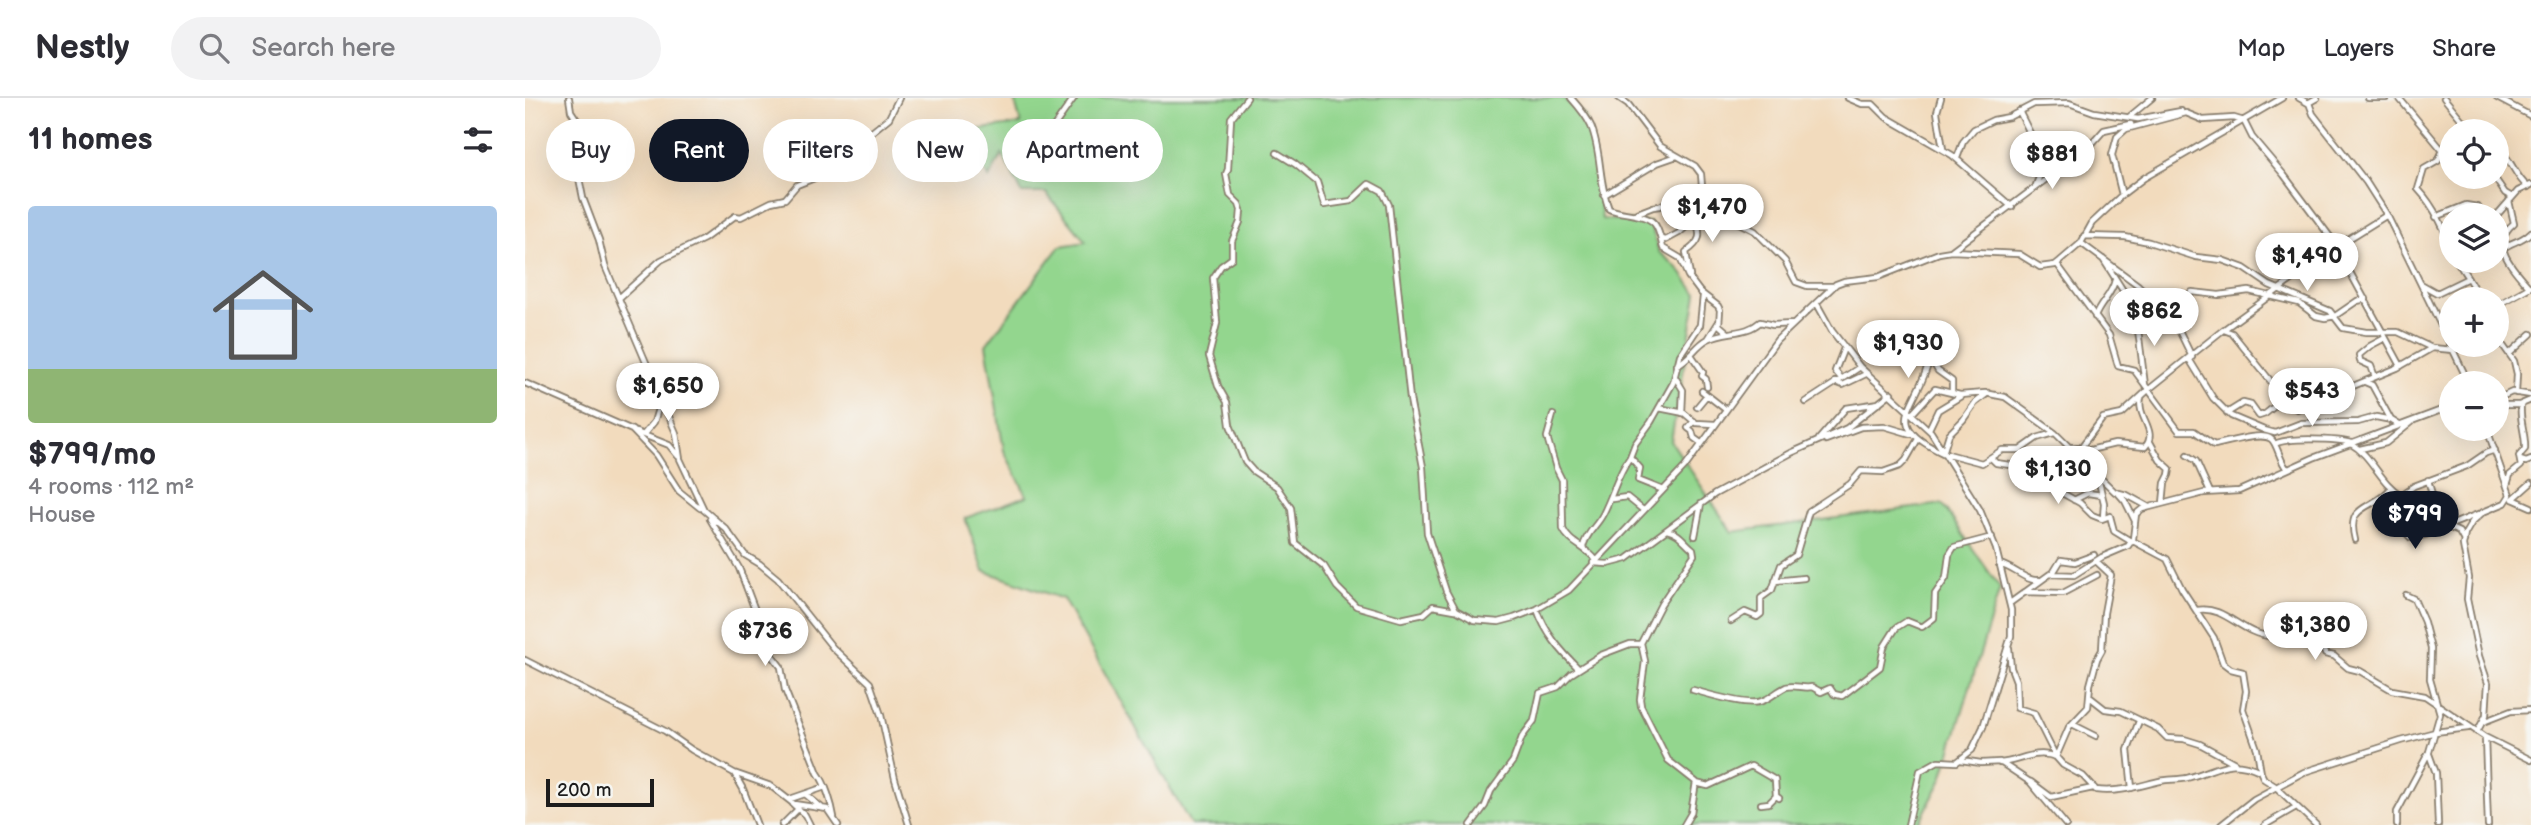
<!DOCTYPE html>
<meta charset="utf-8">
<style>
body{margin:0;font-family:"Balsamiq Sans",sans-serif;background:#f2f2f3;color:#2b2b33;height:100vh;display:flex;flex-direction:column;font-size:26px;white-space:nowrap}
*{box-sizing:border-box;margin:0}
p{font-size:23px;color:#7c7c81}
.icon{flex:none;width:38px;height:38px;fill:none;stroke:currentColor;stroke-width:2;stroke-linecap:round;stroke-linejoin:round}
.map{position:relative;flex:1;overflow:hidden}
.details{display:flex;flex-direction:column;background:#fff;width:525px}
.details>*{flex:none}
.top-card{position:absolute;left:21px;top:21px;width:665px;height:63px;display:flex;gap:14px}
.controls{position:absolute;left:1914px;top:21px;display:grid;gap:14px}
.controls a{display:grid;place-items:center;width:70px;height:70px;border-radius:50%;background:#fff;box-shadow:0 7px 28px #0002;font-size:35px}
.scale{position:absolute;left:21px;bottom:18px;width:108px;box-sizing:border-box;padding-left:7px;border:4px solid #1c1c1c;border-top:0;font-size:19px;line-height:24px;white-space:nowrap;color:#1c1c1c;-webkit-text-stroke:5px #f6f6f2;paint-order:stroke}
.price{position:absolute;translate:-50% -60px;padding:0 16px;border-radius:24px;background:#fff;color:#222;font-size:23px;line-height:46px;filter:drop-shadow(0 2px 4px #0008)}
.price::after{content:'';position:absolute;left:50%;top:42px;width:21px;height:16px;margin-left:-10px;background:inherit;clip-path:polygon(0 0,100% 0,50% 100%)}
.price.current{background:#111827;color:#fff}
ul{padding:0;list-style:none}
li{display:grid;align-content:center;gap:14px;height:371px;padding:0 28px}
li+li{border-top:2px solid #e1e1e2}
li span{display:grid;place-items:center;height:217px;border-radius:7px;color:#555}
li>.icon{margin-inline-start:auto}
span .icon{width:126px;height:126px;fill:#fffc;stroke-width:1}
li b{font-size:30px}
h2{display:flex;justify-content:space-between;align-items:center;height:84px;padding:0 28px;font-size:30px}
.tag{padding:0 24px;border-radius:32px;background:#fff;box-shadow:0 7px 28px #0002;font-size:24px;line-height:63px}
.tag.current{background:#111827;color:#fff}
header{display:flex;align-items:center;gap:42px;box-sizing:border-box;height:98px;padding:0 35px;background:#fff;border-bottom:2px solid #e1e1e2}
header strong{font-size:33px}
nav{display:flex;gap:38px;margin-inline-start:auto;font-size:24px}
.search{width:490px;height:63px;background:#f2f2f3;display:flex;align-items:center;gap:18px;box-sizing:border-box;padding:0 24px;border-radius:38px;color:#7c7c81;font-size:26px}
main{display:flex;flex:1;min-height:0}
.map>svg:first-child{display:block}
.green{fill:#93d68e;stroke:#587955;stroke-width:2}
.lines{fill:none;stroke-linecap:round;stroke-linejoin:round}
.street-casing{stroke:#877c6c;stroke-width:8}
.street{stroke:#fff;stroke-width:4.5}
</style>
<header>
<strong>Nestly</strong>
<div class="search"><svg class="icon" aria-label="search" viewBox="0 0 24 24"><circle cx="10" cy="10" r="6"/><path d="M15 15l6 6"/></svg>Search here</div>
<nav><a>Map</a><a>Layers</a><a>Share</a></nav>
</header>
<main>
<section class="details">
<h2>11 homes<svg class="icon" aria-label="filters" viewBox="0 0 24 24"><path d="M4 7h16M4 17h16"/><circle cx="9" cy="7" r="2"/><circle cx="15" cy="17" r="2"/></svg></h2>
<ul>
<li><span style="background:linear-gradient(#a9c7e8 75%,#8fb573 0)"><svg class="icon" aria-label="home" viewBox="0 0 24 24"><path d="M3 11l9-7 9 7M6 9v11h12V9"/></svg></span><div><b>$799/mo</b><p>4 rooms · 112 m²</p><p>House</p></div></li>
</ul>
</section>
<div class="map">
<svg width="2006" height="727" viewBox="0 0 2006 727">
<rect width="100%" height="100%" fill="#f6f6f2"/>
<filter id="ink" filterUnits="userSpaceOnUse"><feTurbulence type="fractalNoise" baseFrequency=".0143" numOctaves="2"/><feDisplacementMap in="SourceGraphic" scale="14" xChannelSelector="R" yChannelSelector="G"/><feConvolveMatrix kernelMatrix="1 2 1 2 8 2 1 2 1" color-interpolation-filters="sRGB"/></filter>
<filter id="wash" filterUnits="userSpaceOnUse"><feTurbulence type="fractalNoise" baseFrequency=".00686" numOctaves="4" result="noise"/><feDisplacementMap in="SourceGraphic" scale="28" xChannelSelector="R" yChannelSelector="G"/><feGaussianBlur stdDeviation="1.57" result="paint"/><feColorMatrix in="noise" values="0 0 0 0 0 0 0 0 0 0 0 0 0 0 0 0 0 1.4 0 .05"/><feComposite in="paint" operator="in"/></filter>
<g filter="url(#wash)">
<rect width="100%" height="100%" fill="#f2dbbd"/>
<!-- green -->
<path class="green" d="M489,0H1038L1060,18L1070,63L1077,121L1125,124L1134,154L1153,170L1172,196L1146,343L1207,434L1417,406L1475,490L1417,681L1393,727H666L538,501L459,473L440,420L502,398L479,353L461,247L535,148L561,144L521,95H497L477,56L464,80L434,34L496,26Z"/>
</g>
<g filter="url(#ink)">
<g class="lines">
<!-- street casing -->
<g class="street-casing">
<path id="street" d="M44,0L46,13L52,22L56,60L53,75L58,100L74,142L80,168L151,335L155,361L179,412L201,431L220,457L235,466L253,481L308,550L345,585L356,617L370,681L384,727
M722,0L706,20L703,71L701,76L705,97L714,106L716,112L715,124L707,143V160L696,168L688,180L692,225L684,258L693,288L702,304L705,327L720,364L728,373L752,389L766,410L770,445L799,468L812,489L831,508L876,521L899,516L908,508L930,512
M1046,0C1054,9 1061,17 1066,28C1077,54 1073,84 1084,111C1098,117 1124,115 1131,128C1135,135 1136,143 1138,150L1155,160L1163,178L1175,194L1193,208L1195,212L1194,227L1202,234
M1094,0L1103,6L1135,48L1170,68L1176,76L1178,101L1208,122L1230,133L1260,163L1271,184L1282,188H1308
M1323,0L1337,6H1348L1361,19L1427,57L1487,109
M1416,0L1412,14L1418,51
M1774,0L1783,5L1792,0
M1843,0H1861
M1874,0L1918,53
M1919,0L1937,22L1949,33
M1972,0L2006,18
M1784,5L1788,16L1841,84L1862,117L1944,285
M1494,13L1506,37L1509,55L1516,74L1511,87
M1604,19L1627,0
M1927,43L1919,50L1913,63L1899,71L1893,91C1908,107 1923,135 1927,157
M1972,51C1987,60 1989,78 2003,89
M752,55L770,66L792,84L799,107L826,103L844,86L857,93L864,107L885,301L898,369L902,435L921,493L931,512L949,522L974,524L989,520L1012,511L1044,492L1160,369L1252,242L1311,186L1319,183L1353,179L1414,155L1426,153L1494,156L1515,169L1530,167L1535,163L1556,145L1567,125L1598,96L1619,80L1757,0
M1432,60L1438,44L1449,31L1468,22L1484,19L1509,6L1544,5L1569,14L1613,21L1656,13
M504,77L517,45L549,0
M1969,79L1980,95L1987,99
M1079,97L1132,65L1152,58
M1597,97L1587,57L1592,39L1601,31L1661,15L1678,22L1709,20L1719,23L1727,39L1759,77L1809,144L1816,145
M1984,103L1989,125C1963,146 1988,171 2004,189
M1110,116L1128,109L1135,108L1156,96L1175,104
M1972,117L1993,93L2006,87
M1911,119L1941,107L1953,109L1958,117
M1559,138L1600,139L1624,144L1671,159L1697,162L1719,170L1744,187L1805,213L1818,230L1841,234H1873L1907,250
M1136,141L1141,142L1154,135L1171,120
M1556,145L1613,187L1630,204L1639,209L1650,224L1667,259
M1978,151C1986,143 1995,145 2006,134
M1427,152L1564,49L1579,32L1606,26
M1814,154L1876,268
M1578,161L1604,202
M1932,163L1943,180
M1532,166L1584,237L1593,268L1609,272L1654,333H1669L1689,347C1701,345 1736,333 1746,341C1752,345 1755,364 1762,371
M1165,178L1161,154C1189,135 1162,127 1174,103
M1896,186L1912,195L1943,180L1955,201
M94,200L136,162L179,141L210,118L216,119L246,104L260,101L272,87L312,71L335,40L348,33L364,20L374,0
M1292,206L1307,233L1335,269L1406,334L1455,412L1471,451L1486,512V538L1458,629L1447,652L1432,664L1413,663L1395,673L1383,727
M1636,206L1653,202L1667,194L1694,197L1724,193L1774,205L1791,218L1800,220L1810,218L1832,203L1841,201
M1972,210L1978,204L2005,189
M1611,216L1620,287
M1570,219C1575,205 1587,197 1590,182
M1387,229L1413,273L1427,283V295
M1699,232L1707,235L1764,306L1772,311L1872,270L1907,250L1928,252L1951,247
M1972,239L1989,263L1992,276L1991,295
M1183,241L1193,225
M1984,256L2006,236
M1167,258L1178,274L1177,278L1181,281L1182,289
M1405,259C1394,311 1351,325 1422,357
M1664,261L1688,300L1706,318L1739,332L1750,335L1776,325L1833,324L1851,319L1866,322L1874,327
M1152,267C1165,261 1171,247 1183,241C1201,232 1221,237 1235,224L1248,227L1268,226
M1150,279L1158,292L1157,315
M1850,279L1846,268L1835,263L1834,257L1845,248L1860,240
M1316,280L1310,273L1319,250
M1310,284L1318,287L1341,276
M1840,284L1847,287L1866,322
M0,285L107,332L131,357L154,393L175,410
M1177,293L1200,311
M1972,301L1987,294L2006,297
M1281,304L1335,269
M1972,307H1994L2006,302
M1172,309L1182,297
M1134,310L1159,315L1171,325L1190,326
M1702,315L1718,305L1726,307L1734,318L1740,316L1755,304L1763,308
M1387,316L1410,291L1435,297L1460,295L1480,299L1530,335L1590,394L1602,397L1622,408
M1028,317L1022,339L1031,370L1037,382L1038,431C1044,445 1061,449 1071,462
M1169,323L1163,330L1167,333L1169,340L1176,345
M1404,331L1413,312L1436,298
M111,334L144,347L153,358
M119,336L129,324L136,301
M1294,341L1321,310L1354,305
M1301,342L1336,329L1359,328L1386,336
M1625,344L1635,362L1645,371L1644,377L1640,385L1638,405
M1750,346C1761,339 1813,341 1827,345
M1826,346C1847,357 1855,385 1876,397L1889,388L1942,368L1961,355L1970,352
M1545,349H1556L1578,320L1597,316L1623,292L1698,232L1779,173L1801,170L1813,157L1817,145L1862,117
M1835,351L1861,345L1887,324
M1419,352L1424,336L1438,322L1450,305L1463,295
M1552,355L1590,346L1620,349C1634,333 1611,319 1616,300
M1423,356L1457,365L1477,352H1495L1512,340L1529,335
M1662,357L1671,363L1685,394
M1466,360L1471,365L1492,368L1504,380L1521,386L1555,405L1567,417L1577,421L1585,418L1589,433L1607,444
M1995,362L2001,364L2006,362
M1572,376L1579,405L1578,420
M1903,382L1917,431
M1982,387L1985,377L1996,368L1994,358L2000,351C2001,336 1994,322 1996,307
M1138,392L1113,382L1115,370L1105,359L1110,346L1126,324L1148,285L1155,257L1175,227L1178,198
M1868,392C1868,409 1873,428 1886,440L1903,436L1953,416
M1593,395L1600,403L1610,423
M1087,401L1102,399L1118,412
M1988,401L2006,385
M1988,401L2006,409
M1549,402L1563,395L1576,397
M185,421L214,470L247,557L256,569L260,592L293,675C301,686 307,707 309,719
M1923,429L1934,434L1939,443
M1142,432C1155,435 1158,443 1168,451L1169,457L1136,506L1116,545L1120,563L1115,601L1116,608L1143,662L1171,684L1166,715L1159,727
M1170,438L1176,406
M1830,442C1820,404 1849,413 1866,390
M1608,443L1642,461L1657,491L1689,540L1698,565L1706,571L1718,574L1721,593L1718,611L1732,651L1736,675L1739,681L1750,688L1791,727
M1058,449C1061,435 1072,428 1078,416C1088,397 1092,377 1105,359
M1068,465L1083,466L1102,461L1190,396L1266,355L1322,330L1366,295
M1474,466C1489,469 1501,484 1514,482
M1528,475L1536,462L1550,464L1569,457
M1250,483L1279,480
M1500,494L1538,495L1572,477
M1485,505L1525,476L1549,477L1577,459L1603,448L1608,441L1611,416L1617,411L1679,395L1714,393L1788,360L1927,308
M1012,511C1020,535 1036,553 1054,571
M1672,512C1700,507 1717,537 1745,538C1754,539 1763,534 1772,532L1798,549L1800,556L1809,558L1823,570L1835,573L1867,592L1900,598L1960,639L2006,662
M1206,523L1220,514L1232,519L1236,516V500L1247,492L1256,467L1271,457L1284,413L1325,386L1336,373L1358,374L1375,368L1381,362L1393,341
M1484,550L1486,570L1491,583L1492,610L1509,615L1531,659L1538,667L1558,678L1571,692C1593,695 1613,688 1635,683C1644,681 1653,682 1662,680C1693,672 1702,658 1735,673
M0,562L140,633L167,652L209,675L218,691L232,727
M1168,592C1183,596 1224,609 1237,603C1246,600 1252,593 1261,589C1270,586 1277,591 1287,589L1296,594L1305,590L1309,596L1317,598L1355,569L1359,549L1371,530L1382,523L1397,529L1409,520L1410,496L1421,480L1424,457L1429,449L1467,439
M1566,600L1580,611L1596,613L1633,631L1642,640L1659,641L1675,646L1710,665
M1958,624L1986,613L2006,612
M1547,626L1571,638
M1952,634L1961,617L1963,585L1954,558L1942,501L1944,480L1938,447L1940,436L1947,424L1958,414L1980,405L1985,397L1962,331
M1960,639L1963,727
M1904,656L1911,675L1913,727
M1436,662L1456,665L1475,664L1505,684L1541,727
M1475,665C1495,663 1511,651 1531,659L1544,629L1563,609L1565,587L1572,561L1577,552L1579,515L1586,477L1571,463
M209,675L246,688L269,706L302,711L313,727
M1506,684L1526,699L1568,690
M1171,685L1183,688L1226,668L1250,682L1251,698L1254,700
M1607,690L1603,652L1614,623
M280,696L296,709
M265,701L300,689
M268,706L280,717L285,727
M1236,706L1244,705L1251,698
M257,727L273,711
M946,727L960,708L966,693L988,663L997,639L1009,623L1015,595L1033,589L1046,576L1076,557L1105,546H1116
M1696,727L1729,701L1779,674L1876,643L1910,634L1943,630
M1740,727L1771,709
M1872,727V714L1904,654L1915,616L1905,581L1906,551L1899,524L1889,501L1881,497"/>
</g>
<!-- street -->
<use href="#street" class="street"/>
</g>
</g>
</svg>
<div class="controls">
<a><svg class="icon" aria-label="locate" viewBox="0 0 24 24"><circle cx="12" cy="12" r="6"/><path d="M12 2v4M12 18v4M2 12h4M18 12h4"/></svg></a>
<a><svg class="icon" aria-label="layers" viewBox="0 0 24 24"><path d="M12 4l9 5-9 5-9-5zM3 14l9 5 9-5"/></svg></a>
<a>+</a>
<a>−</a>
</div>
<div class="scale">200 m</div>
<b class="price" style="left:1527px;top:93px">$881</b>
<b class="price" style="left:1187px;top:146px">$1,470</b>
<b class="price" style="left:1782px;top:195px">$1,490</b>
<b class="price" style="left:1629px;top:250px">$862</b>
<b class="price" style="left:1383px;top:282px">$1,930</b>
<b class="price" style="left:143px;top:325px">$1,650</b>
<b class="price" style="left:1787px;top:330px">$543</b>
<b class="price" style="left:1533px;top:408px">$1,130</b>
<b class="price current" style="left:1890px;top:453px">$799</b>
<b class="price" style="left:1790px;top:564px">$1,380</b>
<b class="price" style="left:240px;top:570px">$736</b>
<div class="top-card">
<a class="tag">Buy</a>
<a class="tag current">Rent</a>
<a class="tag">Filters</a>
<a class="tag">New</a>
<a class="tag">Apartment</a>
</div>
</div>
</main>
